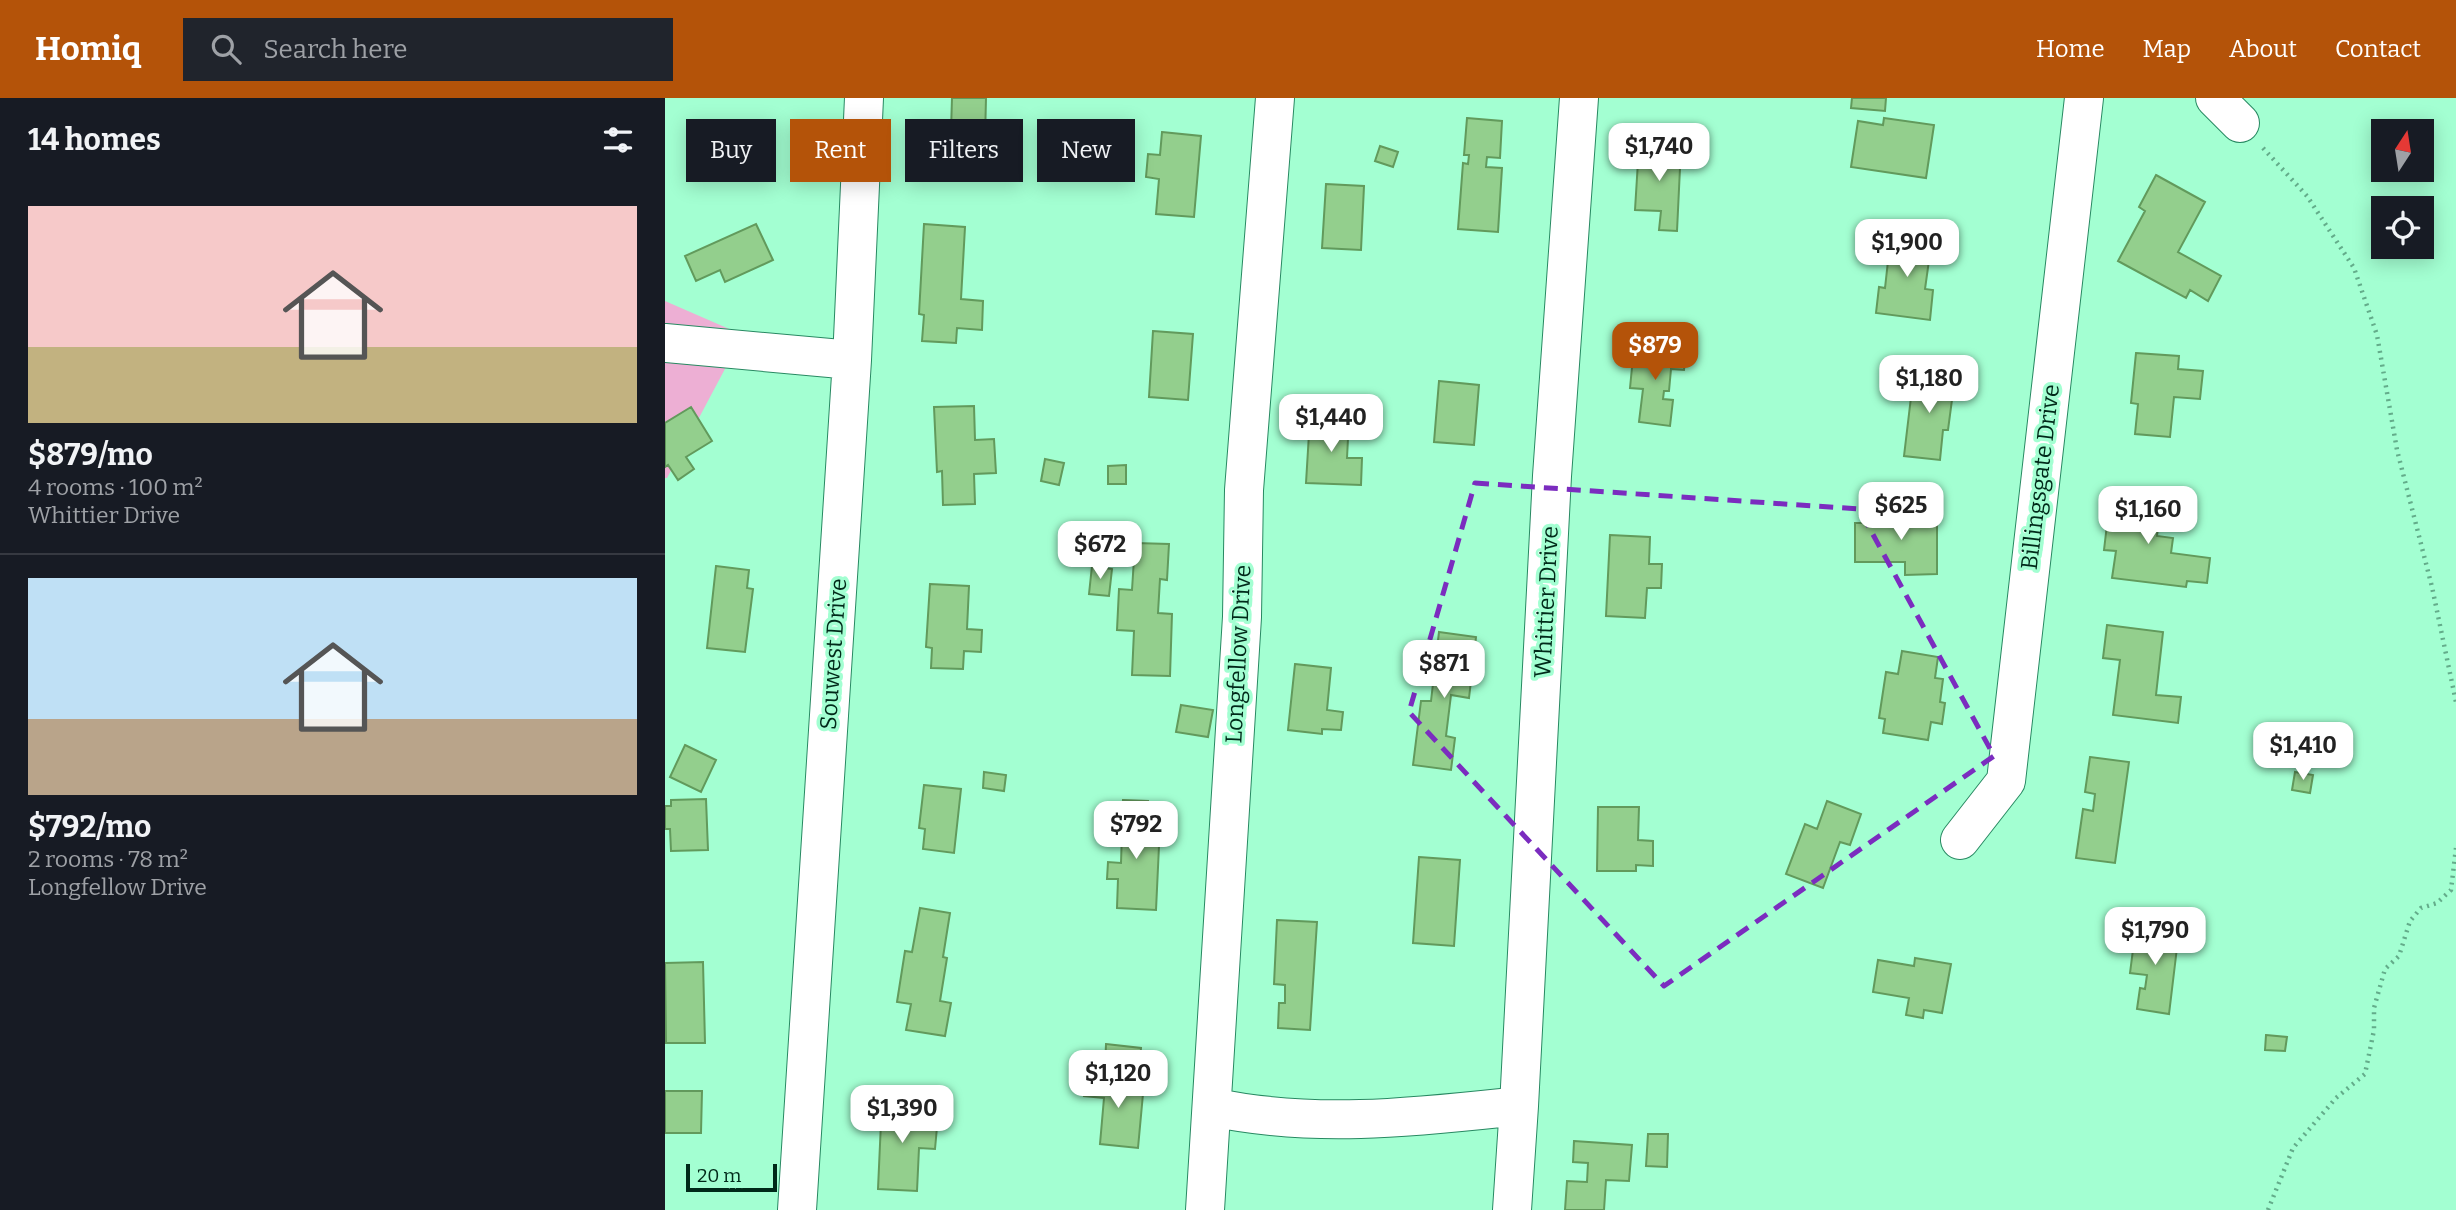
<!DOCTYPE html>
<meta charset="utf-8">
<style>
body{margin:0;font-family:Bitter,serif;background:#20242c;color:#f1f3f6;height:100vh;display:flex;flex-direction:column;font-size:26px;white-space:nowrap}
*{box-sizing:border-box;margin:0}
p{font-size:23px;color:#9ea1a6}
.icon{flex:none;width:38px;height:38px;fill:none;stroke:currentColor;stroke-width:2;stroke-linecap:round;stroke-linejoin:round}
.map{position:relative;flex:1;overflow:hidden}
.side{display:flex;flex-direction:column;background:#171b24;width:665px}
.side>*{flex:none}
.hud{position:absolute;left:21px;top:21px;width:665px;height:63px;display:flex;gap:14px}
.needle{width:46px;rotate:12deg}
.fabs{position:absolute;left:1706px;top:21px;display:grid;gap:14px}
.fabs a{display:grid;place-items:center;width:63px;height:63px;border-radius:0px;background:#171b24;box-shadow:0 4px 18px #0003;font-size:35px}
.scale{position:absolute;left:21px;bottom:18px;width:91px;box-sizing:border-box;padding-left:7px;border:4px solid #002919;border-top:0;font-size:19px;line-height:24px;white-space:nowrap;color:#002919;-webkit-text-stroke:5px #a3ffd2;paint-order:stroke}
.price{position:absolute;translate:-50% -60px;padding:0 16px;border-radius:14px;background:#fff;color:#222;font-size:23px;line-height:46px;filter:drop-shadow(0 2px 4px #0008)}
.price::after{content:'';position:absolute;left:50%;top:42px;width:21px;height:16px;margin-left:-10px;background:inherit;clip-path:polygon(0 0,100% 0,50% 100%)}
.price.selected{background:#b45309;color:#fff}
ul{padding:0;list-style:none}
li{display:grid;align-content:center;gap:14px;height:371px;padding:0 28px}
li+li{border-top:2px solid #363941}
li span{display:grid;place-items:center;height:217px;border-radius:0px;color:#555}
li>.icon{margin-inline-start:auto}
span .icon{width:126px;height:126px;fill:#fffc;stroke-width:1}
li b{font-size:30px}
h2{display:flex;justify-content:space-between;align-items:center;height:84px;padding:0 28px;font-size:30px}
.pill{padding:0 24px;border-radius:0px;background:#171b24;box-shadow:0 4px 18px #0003;font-size:24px;line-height:63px}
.pill.selected{background:#b45309;color:#fff}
header{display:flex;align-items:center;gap:42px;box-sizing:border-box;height:98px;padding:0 35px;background:#b45309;color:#fff}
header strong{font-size:33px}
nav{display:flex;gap:38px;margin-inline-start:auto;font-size:24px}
.search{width:490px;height:63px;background:#20242c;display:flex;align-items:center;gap:18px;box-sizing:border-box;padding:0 24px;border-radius:0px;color:#9ea1a6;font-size:26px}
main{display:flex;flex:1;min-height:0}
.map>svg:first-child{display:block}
.green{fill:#edafd4}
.building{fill:#93cf8d;stroke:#629a5c;stroke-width:2}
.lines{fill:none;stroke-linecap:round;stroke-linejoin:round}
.minor-casing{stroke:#288962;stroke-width:40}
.path{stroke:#63ac8a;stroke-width:4.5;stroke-dasharray:2 5;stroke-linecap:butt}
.minor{stroke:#fff;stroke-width:38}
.marked{fill:none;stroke:#7b2cbf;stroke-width:5;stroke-dasharray:14 9;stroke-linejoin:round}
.labels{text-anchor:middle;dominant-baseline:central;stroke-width:7;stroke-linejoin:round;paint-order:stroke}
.street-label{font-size:23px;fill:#002919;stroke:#a3ffd2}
</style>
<header>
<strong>Homiq</strong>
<div class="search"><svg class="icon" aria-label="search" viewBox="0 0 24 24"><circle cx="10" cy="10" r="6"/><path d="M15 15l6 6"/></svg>Search here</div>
<nav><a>Home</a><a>Map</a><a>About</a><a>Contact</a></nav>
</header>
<main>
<section class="side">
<h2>14 homes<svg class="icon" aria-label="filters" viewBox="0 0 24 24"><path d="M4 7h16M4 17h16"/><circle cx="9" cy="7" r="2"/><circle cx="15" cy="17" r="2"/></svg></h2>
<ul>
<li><span style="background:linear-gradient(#f6c9c9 65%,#c2b280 0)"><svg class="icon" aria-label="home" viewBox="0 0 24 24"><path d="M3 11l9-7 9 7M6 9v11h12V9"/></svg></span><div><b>$879/mo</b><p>4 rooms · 100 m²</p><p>Whittier Drive</p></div></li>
<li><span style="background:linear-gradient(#bfe0f5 65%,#b9a48a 0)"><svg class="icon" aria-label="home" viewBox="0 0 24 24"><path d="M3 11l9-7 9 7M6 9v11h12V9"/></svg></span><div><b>$792/mo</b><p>2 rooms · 78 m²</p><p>Longfellow Drive</p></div></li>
</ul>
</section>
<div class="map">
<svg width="1791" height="1112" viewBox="0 0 1791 1112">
<rect width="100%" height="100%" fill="#a3ffd2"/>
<!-- green -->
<path class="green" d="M0,203L78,237L2,380H0Z"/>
<!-- building -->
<path class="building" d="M287,0H321L320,42H336L335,63L276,61L277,33H286Z
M1187,0H1221L1220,13L1186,10Z
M802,20L837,23L835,60L822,59L821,69L837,70L833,134L793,131L798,65L803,66L804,57H799Z
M1219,20L1269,27L1261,80L1186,69L1193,23L1218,27Z
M65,33L107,45L97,81L55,70Z
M497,34L536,38L529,119L491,116L494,81L481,79L483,56L495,57Z
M974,47L1016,49L1012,133L994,132L996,113L970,112Z
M715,48L733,54L728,69L710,63Z
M1491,77L1540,104L1513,154L1556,178L1543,203L1525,192L1521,200L1453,163L1480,113L1474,109Z
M661,86L699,88L696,152L657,150Z
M91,126L108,162L60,184L55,172L31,183L20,158Z
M259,126L300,129L296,201L318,203L317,232L292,230L291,245L257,243L259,217L254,216Z
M1226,136L1267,141L1260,191L1268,192L1265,222L1211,215L1214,189L1220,190Z
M488,233L528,236L523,302L484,299Z
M969,249L1021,255L1019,272L1006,271L1004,293H999L998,301L1008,302L1005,328L974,324L978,291L965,290Z
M1471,255L1514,258L1513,271L1538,273L1535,301L1509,299L1505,339L1470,336L1473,306L1466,305Z
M1249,274L1290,279L1283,332H1278L1275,362L1239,358Z
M774,283L814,287L809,347L769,344Z
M309,308L310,342L329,341L331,375L309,376L310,406L278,407L277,373L272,374L269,309Z
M26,309L47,343L21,359L29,371L13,382L3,367L0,369V325Z
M645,319L684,321L682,360H697L696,387L641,385Z
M380,361L399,365L394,387L376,383Z
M461,367V386H443V368Z
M1458,391L1497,396L1492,438L1508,440L1506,455L1545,460L1542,485L1522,483L1521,489L1447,480L1451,453L1439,452L1443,418L1455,419Z
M1241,412H1272V476L1240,477V464H1190V425H1242Z
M945,437L985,439L984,466H997L996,490H982L980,520L941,518Z
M470,445L504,446L502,482L495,481L493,515L507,516L505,578L467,577L469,533L452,532L454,491L467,492Z
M51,468L84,472L82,490L88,491L80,554L42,550Z
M427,468L447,471L444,498L424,496Z
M265,486L304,488L302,531L317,532L316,554L299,553L298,571L266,570L267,550L261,549Z
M1442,527L1498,534L1491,597L1516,599L1513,625L1448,617L1455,562L1438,560Z
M774,534L811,539L804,600L786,597L781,638L790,640L786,672L748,667L756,603H766Z
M1237,553L1273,559L1270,580L1278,581L1275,604L1280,605L1277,626L1266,624L1263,642L1218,635L1220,621L1214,620L1221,574L1233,576Z
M630,566L666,570L662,612L678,614L676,632L657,631V636L623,632Z
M516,607L548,612L543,639L511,634Z
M20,647L51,662L36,694L5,679Z
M1425,659L1464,664L1450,765L1411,760L1418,711L1428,713L1430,696L1420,694Z
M319,674L341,677L339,693L318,690Z
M1630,674L1648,677L1645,695L1627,692Z
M259,687L296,691L289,755L258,751L260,731L254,730Z
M41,701L43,752L6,753L5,731H0V708H6V702Z
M458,702L483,703L482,747L494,748L491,812L452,810L453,781H442L443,764L456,765Z
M1162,703L1196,716L1185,747L1175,744L1158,790L1121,776L1140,726L1152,731Z
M933,709H974L973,742L988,743V768L971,767V773H932Z
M754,759L795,762L789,848L748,845Z
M255,810L285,815L278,859L282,860L275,903L286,905L280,938L241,932L246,906L232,904L240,853L247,854Z
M612,822L652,824L645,932L613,930L614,905H620V887L609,886Z
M1471,828L1514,833L1504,916L1472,911L1475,890L1480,891L1482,877L1465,875Z
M1250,860L1286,866L1277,915L1259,912L1258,920L1241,917L1244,900L1208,894L1213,862L1249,868Z
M38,864L40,945H1L0,865Z
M1601,937L1622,939L1620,953L1600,952Z
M441,946L476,950L474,973L440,970Z
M420,980L479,985L473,1050L435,1046L439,1000L419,998Z
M0,993H37L36,1035H0Z
M217,1002L257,1004L255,1028L272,1029L270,1051L254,1050L252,1093L213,1091Z
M983,1036H1003L1002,1069L981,1068Z
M909,1043L967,1047L964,1083L941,1082L939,1112H900L902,1083L922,1084L923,1065L908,1064Z"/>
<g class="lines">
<!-- minor casing -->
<g class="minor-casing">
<path id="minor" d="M1550,0L1575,25
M0,245L187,262
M1295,742L1341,683L1419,0
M854,1008L887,378L914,0
M547,1009C649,1031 751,1019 854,1008L847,1112
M132,1112L187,262L199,0
M540,1112L577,519L579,392L610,0"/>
</g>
<!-- path -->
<path class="path" d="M1598,50L1642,98L1689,170L1712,237L1732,352L1767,489L1791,604
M1603,1112L1628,1050L1671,1000L1700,976L1709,932V910L1720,871L1734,858L1745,823L1756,810L1772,805L1786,792L1791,750"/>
<!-- minor -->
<use href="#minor" class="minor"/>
</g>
<!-- marked area -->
<path class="marked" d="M810,385L1194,411L1329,658L999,888L744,614Z"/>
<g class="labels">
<!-- street labels -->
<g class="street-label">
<text transform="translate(1375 379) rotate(-83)">Billingsgate Drive</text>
<text transform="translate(881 504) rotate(-87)">Whittier Drive</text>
<text transform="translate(168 556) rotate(-86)">Souwest Drive</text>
<text transform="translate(573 556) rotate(-87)">Longfellow Drive</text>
</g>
</g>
</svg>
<div class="fabs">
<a><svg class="needle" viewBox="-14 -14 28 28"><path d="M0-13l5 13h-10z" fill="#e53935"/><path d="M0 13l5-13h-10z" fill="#9ea1a6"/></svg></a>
<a><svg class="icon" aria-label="locate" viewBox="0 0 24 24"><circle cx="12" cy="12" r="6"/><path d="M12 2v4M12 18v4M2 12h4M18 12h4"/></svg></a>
</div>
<div class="scale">20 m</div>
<b class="price" style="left:994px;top:85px">$1,740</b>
<b class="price" style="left:1242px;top:181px">$1,900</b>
<b class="price selected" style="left:990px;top:284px">$879</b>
<b class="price" style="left:1264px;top:317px">$1,180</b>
<b class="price" style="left:666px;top:356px">$1,440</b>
<b class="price" style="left:1236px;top:444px">$625</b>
<b class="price" style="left:1483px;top:448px">$1,160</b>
<b class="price" style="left:435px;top:483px">$672</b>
<b class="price" style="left:779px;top:602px">$871</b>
<b class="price" style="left:1638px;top:684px">$1,410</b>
<b class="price" style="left:471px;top:763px">$792</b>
<b class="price" style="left:1490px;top:869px">$1,790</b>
<b class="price" style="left:453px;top:1012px">$1,120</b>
<b class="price" style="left:237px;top:1047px">$1,390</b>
<div class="hud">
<a class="pill">Buy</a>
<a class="pill selected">Rent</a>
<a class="pill">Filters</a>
<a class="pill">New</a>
</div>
</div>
</main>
